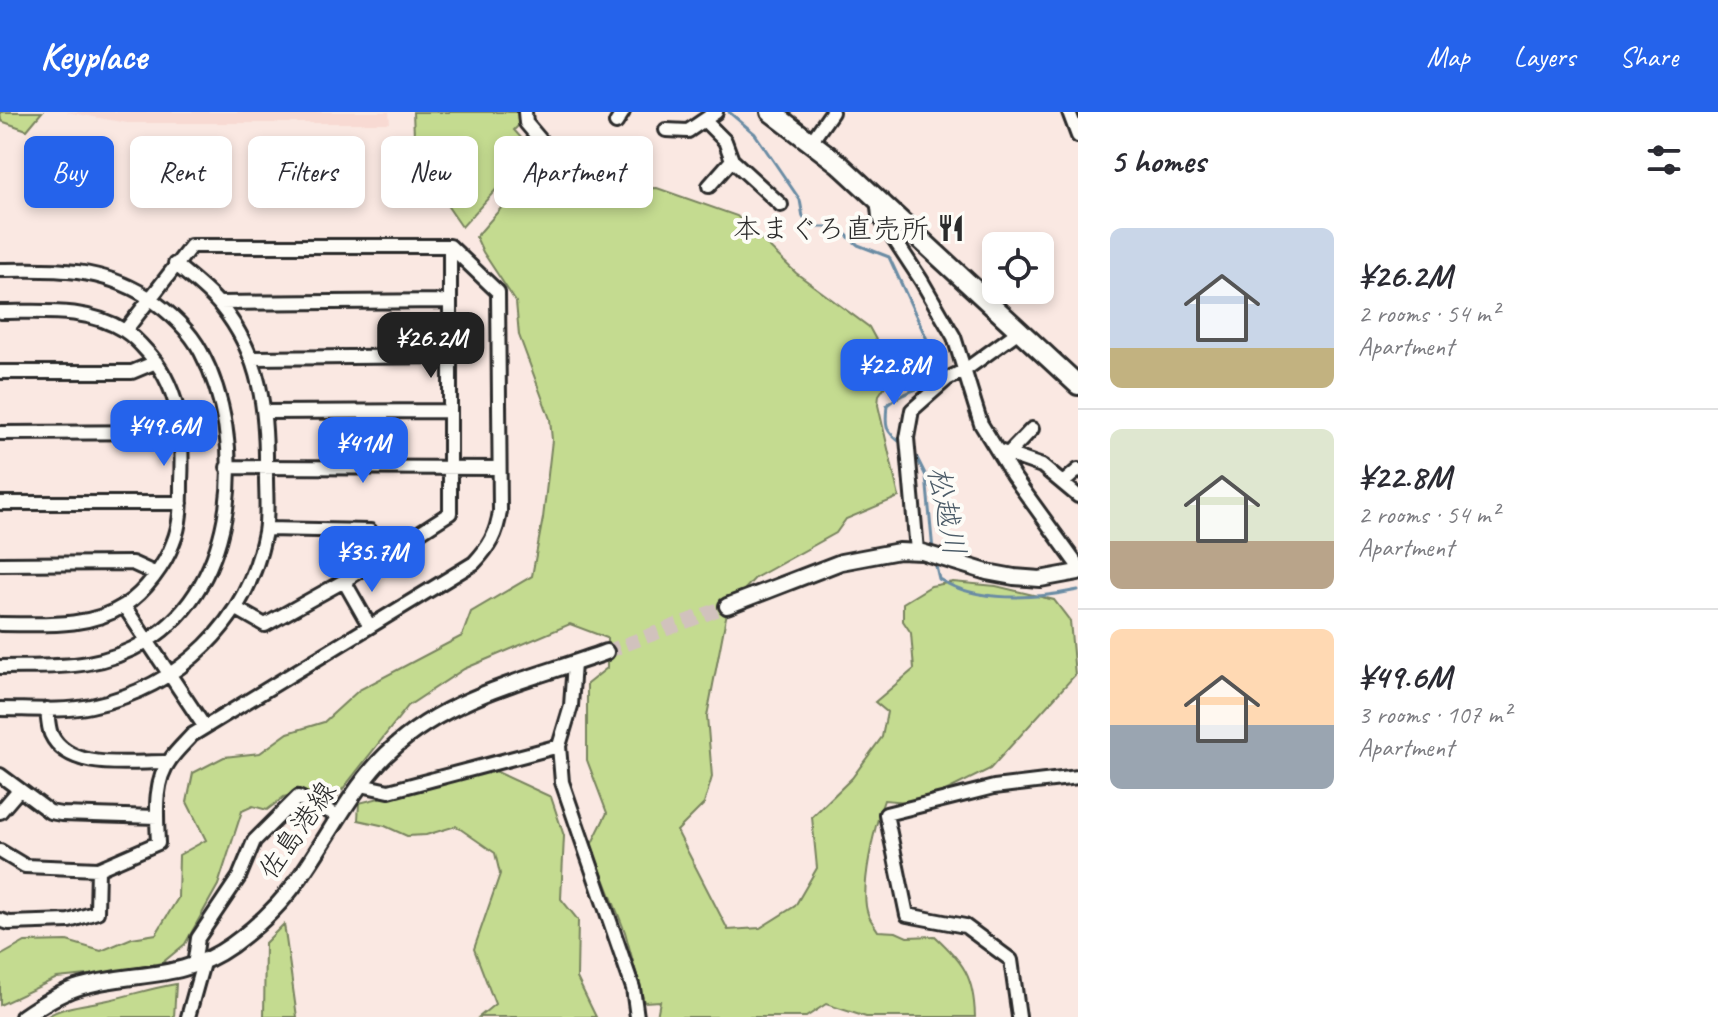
<!DOCTYPE html>
<meta charset="utf-8">
<style>
body{margin:0;font-family:Caveat,"Klee One",sans-serif;background:#f7f7f7;color:#2b2b33;height:100vh;display:flex;flex-direction:column;font-size:30px;white-space:nowrap}
*{box-sizing:border-box;margin:0}
p{font-size:26px;color:#7c7c81}
.icon{flex:none;width:44px;height:44px;fill:none;stroke:currentColor;stroke-width:2;stroke-linecap:round;stroke-linejoin:round}
.map{position:relative;flex:1;overflow:hidden}
.sheet{display:flex;flex-direction:column;background:#fff;width:640px}
.sheet>*{flex:none}
.top-card{position:absolute;left:24px;top:24px;width:760px;height:72px;display:flex;gap:16px}
.tools{position:absolute;left:982px;top:120px;display:grid;gap:16px}
.tools a{display:grid;place-items:center;width:72px;height:72px;border-radius:12px;background:#fff;box-shadow:0 4px 12px #0003;font-size:40px}
.price{position:absolute;translate:-50% -68px;padding:0 18px;border-radius:16px;background:#2563eb;color:#fff;font-size:26px;line-height:52px;filter:drop-shadow(0 2px 4px #0008)}
.price::after{content:'';position:absolute;left:50%;top:48px;width:24px;height:18px;margin-left:-12px;background:inherit;clip-path:polygon(0 0,100% 0,50% 100%)}
.price.selected{background:#222;color:#fff}
ul{padding:0;list-style:none}
li{display:flex;align-items:center;gap:24px;height:200px;padding:0 32px}
li+li{border-top:2px solid #e1e1e2}
li span{display:grid;place-items:center;flex:none;width:224px;height:160px;border-radius:12px;color:#555}
li>.icon{margin-inline-start:auto}
span .icon{width:96px;height:96px;fill:#fffc;stroke-width:1}
li b{font-size:34px}
h2{display:flex;justify-content:space-between;align-items:center;height:96px;padding:0 32px;font-size:34px}
.chip{padding:0 28px;border-radius:12px;background:#fff;box-shadow:0 4px 12px #0003;font-size:28px;line-height:72px}
.chip.selected{background:#2563eb;color:#fff}
header{display:flex;align-items:center;gap:48px;box-sizing:border-box;height:112px;padding:0 40px;background:#2563eb;color:#fff}
header strong{font-size:38px}
nav{display:flex;gap:44px;margin-inline-start:auto;font-size:28px}
main{display:flex;flex:1;min-height:0}
.map>svg:first-child{display:block}
.built{fill:#f8dad3}
.green{fill:#c4db90;stroke:#78835e;stroke-width:2}
.lines{fill:none;stroke-linecap:round;stroke-linejoin:round}
.stream{stroke:#6b8ca4;stroke-width:3}
.major-tunnel{stroke:#d1c2bd;stroke-width:14;stroke-dasharray:14 7;stroke-linecap:butt}
.minor-casing{stroke:#2b2b2b;stroke-width:18}
.major-casing{stroke:#2b2b2b;stroke-width:20}
.highway-casing{stroke:#2b2b2b;stroke-width:24}
.minor{stroke:#fdfcf7;stroke-width:12}
.major{stroke:#fdfcf7;stroke-width:14}
.highway{stroke:#fdfcf7;stroke-width:18}
.labels{text-anchor:middle;dominant-baseline:central;stroke-width:8;stroke-linejoin:round;paint-order:stroke}
.poi-label{font-size:28px;fill:#2b2b2b;stroke:#fdfcf7;text-anchor:end}
.street-label{font-size:28px;fill:#2b2b2b;stroke:#fdfcf7}
.water-label{font-size:30px;font-style:italic;fill:#4b5b67;stroke:#fdfcf7}
</style>
<header>
<strong>Keyplace</strong>
<nav><a>Map</a><a>Layers</a><a>Share</a></nav>
</header>
<main>
<div class="map">
<svg width="1078" height="905" viewBox="0 0 1078 905">
<rect width="100%" height="100%" fill="#fae8e2"/>
<filter id="ink" filterUnits="userSpaceOnUse"><feTurbulence type="fractalNoise" baseFrequency=".0125" numOctaves="2"/><feDisplacementMap in="SourceGraphic" scale="16" xChannelSelector="R" yChannelSelector="G"/><feConvolveMatrix kernelMatrix="1 2 1 2 8 2 1 2 1" color-interpolation-filters="sRGB"/></filter>
<g filter="url(#ink)">
<!-- built -->
<path class="built" d="M66,0H389L390,11H127Z"/>
<!-- green -->
<path class="green" d="M0,0H42L27,18L1,9Z
M413,0H532L514,18L532,38L462,115L415,47Z
M539,52L609,77L657,76L737,104L796,161L869,215L894,261L879,283L878,293L899,385L846,407L836,421L755,466L732,491L726,505L707,604L712,665L704,692L677,719L728,818L760,816L795,794L817,756L812,705L852,666L882,625L887,600L875,590L914,557L911,521L903,509V491L931,474L953,470L996,474L1054,488L1070,509L1075,563L990,657L921,691L884,688C875,712 859,779 868,802C870,808 875,814 878,819L896,820L907,825L935,824C964,851 974,865 975,905H866L826,892L806,905H657L660,889L644,890L625,820L591,733L607,701L587,648V572L607,556V526L570,512L464,557L408,594L331,692L303,679L284,685L267,698L253,694L242,699L218,773L185,832L162,851L108,861L57,866L0,893V844L25,830L67,829L101,839L132,826L156,822L178,786L179,743L206,728L187,690L193,661L224,645L260,641L288,621L324,610L359,578L462,524L471,500L532,464L543,406L552,328L550,307L519,223L516,190L483,140L476,125Z
M493,658L551,685L564,724L561,787L578,808L577,866L596,905H479L495,892L474,837L500,762L495,741L456,714L426,723L407,724L385,714L358,708L359,691Z
M284,812L297,905H264L265,831Z
M176,872L174,905H46C65,893 86,893 108,888C131,883 152,876 176,872Z"/>
<g class="lines">
<!-- stream -->
<path class="stream" d="M729,0L755,22L800,88L803,105L811,115H831L843,120L858,133L889,145L936,247L938,268C921,277 902,280 887,293C885,314 884,319 903,332
M913,338L926,364L933,439
M935,450L939,467C977,491 1035,487 1078,478"/>
<!-- major-tunnel -->
<path class="major-tunnel" d="M606,540L727,494"/>
<!-- minor casing -->
<g class="minor-casing">
<path id="minor" d="M525,0L526,11L548,37
M1069,0L1078,24
M705,9L725,29L732,48L781,93
M616,11L623,0
M666,18L688,19L716,0
M811,30L832,0
M709,74L732,48
M877,86L879,104L921,168L954,225L981,312L1013,364L1078,454
M0,158C52,157 100,155 146,184C167,198 189,217 201,240C248,327 239,473 147,529C98,559 54,554 0,555
M219,191L449,189
M0,200C42,200 88,195 125,219C135,225 143,235 151,244C182,282 183,324 181,371C181,392 181,412 173,431C165,453 145,480 125,493C88,517 41,512 0,512
M252,246L449,244
M0,260H132L156,250
M265,300L449,299
M0,321L181,320
M999,339L1042,354L1078,384
M1008,342L1032,317
M227,355L499,356
M1064,370L1078,358
M0,391H181
M266,417L370,419L382,443
M917,439L907,326L912,298L947,267L965,258L1019,219
M0,452L132,451L154,461
M344,469L369,513
M124,494L204,614
M237,497L265,513L344,469L450,401V134
M574,551L571,594L559,634L562,670L633,876L637,905
M0,597C30,597 62,600 91,594C180,575 248,510 265,420C268,402 266,383 266,365C267,301 262,244 220,193C208,178 190,165 175,152
M47,597C48,605 48,614 51,622C69,661 134,649 168,650
M0,663L50,700L61,702L157,705
M361,673L389,679L559,634
M0,700L18,679
M0,739L25,754L98,757L158,731C157,705 153,670 170,648C176,639 185,631 192,623L474,451C489,435 497,422 500,399L498,180L450,134H191L125,219
M0,808L9,811L69,809L97,800L98,757
M194,854L198,826L239,765L254,729L298,685L339,704
M188,905L203,851
M1019,905L1011,848L965,814L907,803L886,702L994,675L1078,665"/>
</g>
<!-- major casing -->
<g class="major-casing">
<path id="major" d="M727,494L841,450L899,439L922,440L987,460L1014,465L1040,467L1078,460
M23,905C39,894 58,882 76,876C132,858 179,871 232,833C258,814 282,791 300,765C327,727 348,684 379,650C439,585 527,569 606,540"/>
</g>
<!-- highway casing -->
<g class="highway-casing">
<path id="highway" d="M771,0L838,51L1078,273"/>
</g>
<!-- minor -->
<use href="#minor" class="minor"/>
<!-- major -->
<use href="#major" class="major"/>
<!-- highway -->
<use href="#highway" class="highway"/>
</g>
</g>
<!-- icons -->
<defs>
<g id="restaurant-bare" transform="scale(2.16)"><path d="M-5-6h1v4h1v-4h1v4h1v-4h1v5L-1.5 .5V6h-2V.5L-5-1ZM5-6V6H3V1.5H1.5Q1.5-4 5-6Z" fill="#2b2b2b" stroke="#fdfcf7" stroke-width="2.5" paint-order="stroke"/></g>
</defs>
<g fill-rule="evenodd">
<use href="#restaurant-bare" x="951" y="116"/>
</g>
<g class="labels">
<!-- poi labels -->
<g class="poi-label">
<text x="929" y="116">本まぐろ直売所</text>
</g>
<!-- street labels -->
<g class="street-label">
<text transform="translate(297 718) rotate(-55)">佐島港線</text>
</g>
<!-- water labels -->
<g class="water-label">
<text transform="translate(947 399) rotate(79)">松越川</text>
</g>
</g>
</svg>
<div class="tools">
<a><svg class="icon" aria-label="locate" viewBox="0 0 24 24"><circle cx="12" cy="12" r="6"/><path d="M12 2v4M12 18v4M2 12h4M18 12h4"/></svg></a>
</div>
<b class="price selected" style="left:431px;top:268px">¥26.2M</b>
<b class="price" style="left:894px;top:295px">¥22.8M</b>
<b class="price" style="left:164px;top:356px">¥49.6M</b>
<b class="price" style="left:363px;top:373px">¥41M</b>
<b class="price" style="left:372px;top:482px">¥35.7M</b>
<div class="top-card">
<a class="chip selected">Buy</a>
<a class="chip">Rent</a>
<a class="chip">Filters</a>
<a class="chip">New</a>
<a class="chip">Apartment</a>
</div>
</div>
<section class="sheet">
<h2>5 homes<svg class="icon" aria-label="filters" viewBox="0 0 24 24"><path d="M4 7h16M4 17h16"/><circle cx="9" cy="7" r="2"/><circle cx="15" cy="17" r="2"/></svg></h2>
<ul>
<li><span style="background:linear-gradient(#c9d6e8 75%,#c2b280 0)"><svg class="icon" aria-label="home" viewBox="0 0 24 24"><path d="M3 11l9-7 9 7M6 9v11h12V9"/></svg></span><div><b>¥26.2M</b><p>2 rooms · 54 m²</p><p>Apartment</p></div></li>
<li><span style="background:linear-gradient(#dfe7d0 70%,#b9a48a 0)"><svg class="icon" aria-label="home" viewBox="0 0 24 24"><path d="M3 11l9-7 9 7M6 9v11h12V9"/></svg></span><div><b>¥22.8M</b><p>2 rooms · 54 m²</p><p>Apartment</p></div></li>
<li><span style="background:linear-gradient(#ffd9b3 60%,#9aa5b1 0)"><svg class="icon" aria-label="home" viewBox="0 0 24 24"><path d="M3 11l9-7 9 7M6 9v11h12V9"/></svg></span><div><b>¥49.6M</b><p>3 rooms · 107 m²</p><p>Apartment</p></div></li>
</ul>
</section>
</main>
